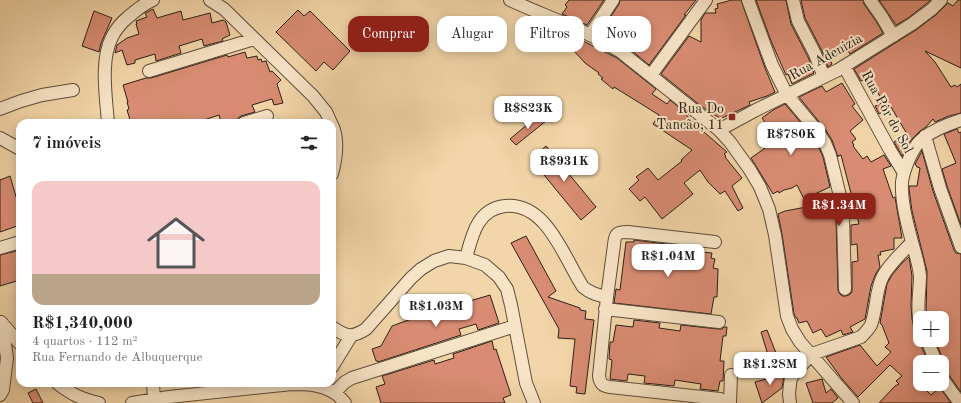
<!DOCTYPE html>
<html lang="pt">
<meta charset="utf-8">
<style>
body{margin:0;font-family:"Old Standard TT",serif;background:#f6f6f6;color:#222;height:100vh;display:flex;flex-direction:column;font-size:15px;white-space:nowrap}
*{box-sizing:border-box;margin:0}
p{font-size:13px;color:#767676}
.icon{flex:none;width:22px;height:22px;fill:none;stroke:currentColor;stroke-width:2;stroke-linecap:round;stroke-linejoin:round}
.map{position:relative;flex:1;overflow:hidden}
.side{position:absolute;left:16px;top:119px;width:320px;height:268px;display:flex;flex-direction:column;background:#fff;border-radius:12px;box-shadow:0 2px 10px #0003}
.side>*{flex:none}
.banner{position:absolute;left:348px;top:16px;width:380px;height:36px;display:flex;gap:8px}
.buttons{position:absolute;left:913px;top:311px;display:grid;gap:8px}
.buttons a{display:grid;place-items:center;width:36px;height:36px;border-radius:8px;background:#fff;box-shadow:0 2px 10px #0003;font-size:20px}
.price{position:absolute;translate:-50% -34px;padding:0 9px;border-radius:8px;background:#fff;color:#222;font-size:13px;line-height:26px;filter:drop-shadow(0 1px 2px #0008)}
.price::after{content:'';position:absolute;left:50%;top:24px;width:12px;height:9px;margin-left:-6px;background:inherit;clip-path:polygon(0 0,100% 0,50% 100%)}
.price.on{background:#8f2418;color:#fff}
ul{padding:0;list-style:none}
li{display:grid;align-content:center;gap:8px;height:212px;padding:0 16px}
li+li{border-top:1px solid #e0e0e0}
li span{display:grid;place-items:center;height:124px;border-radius:12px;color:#555}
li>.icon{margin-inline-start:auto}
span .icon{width:72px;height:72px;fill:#fffc;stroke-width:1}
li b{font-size:17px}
h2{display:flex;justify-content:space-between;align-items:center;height:48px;padding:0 16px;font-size:17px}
.chip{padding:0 14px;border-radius:12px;background:#fff;box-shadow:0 2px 10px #0003;font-size:14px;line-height:36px}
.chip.on{background:#8f2418;color:#fff}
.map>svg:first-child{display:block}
.building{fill:#d98c73;stroke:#2a2017}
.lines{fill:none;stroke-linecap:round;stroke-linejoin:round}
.minor-casing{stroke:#5c4d3b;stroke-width:14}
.minor{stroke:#f7e4c6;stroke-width:12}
.poi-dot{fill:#8f2418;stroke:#f7e4c6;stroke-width:1.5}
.labels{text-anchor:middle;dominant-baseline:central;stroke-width:4;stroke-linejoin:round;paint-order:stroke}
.street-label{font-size:14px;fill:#2a2017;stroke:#f7e4c6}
.poi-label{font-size:14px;fill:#2a2017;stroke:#f7e4c6;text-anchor:end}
</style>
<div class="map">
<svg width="961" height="403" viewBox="0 0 961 403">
<rect width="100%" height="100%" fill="#f2d5a8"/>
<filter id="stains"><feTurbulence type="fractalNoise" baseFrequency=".005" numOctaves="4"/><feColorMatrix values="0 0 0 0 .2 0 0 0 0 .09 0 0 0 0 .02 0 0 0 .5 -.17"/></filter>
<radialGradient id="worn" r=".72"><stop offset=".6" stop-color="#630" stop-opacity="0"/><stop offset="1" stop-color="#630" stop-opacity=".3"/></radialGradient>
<!-- building -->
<path class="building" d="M569,0H604L587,25L562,14L567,7L565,5Z
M620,0H696L684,15H686L649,65L626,46L602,30L619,4Z
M732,0H741L765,68L775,92L767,96L749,102L750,105L722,118L718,117L701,106L661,74L689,36L701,42V20L705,13H716L715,9L718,8L717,4Z
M756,0H786L791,24L808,57L814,73L792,84L788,74L786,75L771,41Z
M801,0H863L864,4L876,21L883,33L850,54L848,51L830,60L832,64L828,67L822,51L805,18Z
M879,0H929L930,1L908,18L896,25Z
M958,0H961V68L925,51L935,62L951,87L955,85L957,87L961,84V113L949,116L935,122L933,119L926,127L920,131L912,139L902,156L894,142L900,138L899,136L901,137L907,134L891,107L879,114L875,106L883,102L869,77L861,81L854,69L916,30L937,14L948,3L953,6Z
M153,9L157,18L181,11L183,20L210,13L212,23L223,20L226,22L230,35L222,39L223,41L204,46L202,39L179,46L181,53L156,61L155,54L135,60V63L127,65L122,50L115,53L117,45L127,38L139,34L136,24H137L136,21L147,17L145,13Z
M298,10L304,16L310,11L350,51L333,70L324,62L316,71L276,32Z
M94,11L112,18L101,43L99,52L82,46Z
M575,37L617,58L656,89L652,94L667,104L670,100L685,112L684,113L704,132L727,152L724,154L726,156L725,157L742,178L732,186L743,208L738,211L725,191L720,194L708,182L700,170L684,183L693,194L662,219L645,197L640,201L629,189L639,180L636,177L648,168L658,180L682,161L681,160L692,150L653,124L659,115L614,87L613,89L601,79L603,78L598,74L599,73L585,63L574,51L568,47Z
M245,52L247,58L257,56L258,60L261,59L262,62L266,61L270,72L272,71L281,80L277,84L283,103L274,105L272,99L252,105L255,112L241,116L238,118L237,123H228L227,120L221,122L219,115L201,121L202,123H131L127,110L129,109L127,102H128L123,85L146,78H151L227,55L228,57Z
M842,83L855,104L852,106L863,120L850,131L856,139L852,142L854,145L853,146L863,159L867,156L871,162L884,155L891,166L883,169L893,198L895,197L902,238H894V249L880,252L881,255H878L880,267L876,273L871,286L865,319L850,327L853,332L843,335L841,330L826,337L821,329L813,333L807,321L799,323L797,318H796L794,314L782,234L778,214L785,211L833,202L836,218L838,290L839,293L842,296H846L849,295L852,292V262L858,261L857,244L851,245V225L859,224L841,155L838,156V157L832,140L825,129L799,97L822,86L826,92Z
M785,104L813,137L818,146L823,157L830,187L804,199L797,185L792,188L784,190L779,193L778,191L773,194L756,166L751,158L775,141L772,138L774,136L762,118L773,110Z
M540,114L546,121L516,145L510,139Z
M957,129L959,133L961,132V225L947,186L942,169L956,163L944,134Z
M546,146L596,207L581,220L531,159Z
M922,151L933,191L954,250L956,253L961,254V392L948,374L946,371H942L943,360L935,340H942V318H927L926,316L927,271L912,211L909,189V186H917L920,168L917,167L915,164Z
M10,176L17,200H20V225L0,232V180Z
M526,236L556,291L548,297L580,308V310L586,311L585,319L594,320L585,394L576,393L577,387L570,386L575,339L558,338L559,329L511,243Z
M634,240L690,247V251L712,253L711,258L715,259L713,268L718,269L717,297H714L711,314L614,303L616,289L620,290L626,242H634Z
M20,250V280L0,286V255Z
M909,257L912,276L911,306L912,319L914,328L919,330L920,333V343L927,359L920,362V384L931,395L940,388L951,403H879L895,386L899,384L896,381L902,376L890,365L858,397L842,379L826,357L860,345L877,366L891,352L885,347L889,343L882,325L880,323L885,295L887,284L892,275L902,263Z
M490,295L499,323L478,330L476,324L459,329L461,335L378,362V361H376L372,349L381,346L392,326L411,319L414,317L430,312V313Z
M634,320L660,323L659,328L680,331L681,325L718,329H722L724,327H727L726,336H723L720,361H724L723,381H720L718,391L700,389L701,384L675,380L674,386L644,383L645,376L628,374L627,381L610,379L612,360L609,359L610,342H613L616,325L633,327Z
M767,330L776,353L768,355L761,332Z
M492,341L494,350L496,349L511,395L503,398L505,403H381L376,387L385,384L382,376L434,360L435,364L454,358L453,354Z
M780,371L784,376L782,388L762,403L755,382L774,377L773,374Z
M822,379L826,393L831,389L838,398L832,403H813L806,383Z
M36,389L43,403H33L28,393Z"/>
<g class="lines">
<!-- minor casing -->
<g class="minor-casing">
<path id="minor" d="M210,0L224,9L313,96L326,112L331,123
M510,0C547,17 586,30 621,52L719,130L730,142L750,170L760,187L769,209L775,235L787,316L792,329L800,342L853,403
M748,0L772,65L787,95L819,133L825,143L830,155L839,192L843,217L845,289
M793,0L798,21L815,54L824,77
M870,0L882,17L893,36
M590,35L613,0
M844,66L890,150L904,173
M149,71L254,39
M651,75L706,0
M0,109L21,101L42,95L73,90
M108,123C106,97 100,60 112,37C116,29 121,23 127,18C135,11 143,4 153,0
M244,123L267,116
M332,125C339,139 336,159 332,174
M719,130L756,110L838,70L912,24L932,9L941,0
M925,136L940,188L961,247
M0,138L20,149
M715,242L628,232C616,232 615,234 614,245L607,297L599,376C600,384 603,386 610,387L720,399L727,403
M912,242C915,253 919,265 920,276C920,292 916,308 920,323
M0,248L20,242
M466,258C472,236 477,209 505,206C547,202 564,258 583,287C590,293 597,295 607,297
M605,309L719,322
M1,322L20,344
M332,327C346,337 352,338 366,329L411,278L421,269L434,261L449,256L466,258L485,265L499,277L507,289L511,305L526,383L534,403
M927,340L936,362
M332,367L351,336
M942,378L951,391L960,403
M57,383C71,394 81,399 99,403
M153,383L154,400
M335,392L345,382L352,378L515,326
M0,395L3,390L7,358L2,323
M132,403L169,397L292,384C306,384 320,384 333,392C338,394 341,399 345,403
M730,403L731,375
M790,403L789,394L790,384L791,378L798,369L812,354L861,337C865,333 868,330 871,325C877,309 875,291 883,276C890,263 902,253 912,242C907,223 901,202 902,182C903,174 906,166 909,159C913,150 917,142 925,137C935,129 949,124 961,120"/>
</g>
<!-- minor -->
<use href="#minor" class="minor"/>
</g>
<!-- markers -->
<rect class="poi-dot" x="728" y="113" width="8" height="8" rx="2"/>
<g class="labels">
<!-- street labels -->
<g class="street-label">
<text transform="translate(826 57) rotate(-29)">Rua Adenizia</text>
<text transform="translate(887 112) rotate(61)">Rua Pôr do Sol</text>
</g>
<!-- poi labels -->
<g class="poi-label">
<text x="724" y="109">Rua Do<tspan x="724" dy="16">Tancão, 11</tspan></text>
</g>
</g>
<rect width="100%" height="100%" filter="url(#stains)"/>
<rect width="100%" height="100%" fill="url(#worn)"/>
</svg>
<div class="buttons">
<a>+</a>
<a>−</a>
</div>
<b class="price" style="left:528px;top:130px">R$823K</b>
<b class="price" style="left:791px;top:156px">R$780K</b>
<b class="price" style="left:564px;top:183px">R$931K</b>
<b class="price on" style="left:839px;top:227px">R$1.34M</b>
<b class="price" style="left:668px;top:278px">R$1.04M</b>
<b class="price" style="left:436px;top:328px">R$1.03M</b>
<b class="price" style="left:770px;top:386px">R$1.28M</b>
<div class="banner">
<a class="chip on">Comprar</a>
<a class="chip">Alugar</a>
<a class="chip">Filtros</a>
<a class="chip">Novo</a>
</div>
<section class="side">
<h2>7 imóveis<svg class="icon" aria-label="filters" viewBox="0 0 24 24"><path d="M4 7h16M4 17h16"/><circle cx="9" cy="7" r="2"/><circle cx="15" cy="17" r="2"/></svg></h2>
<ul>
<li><span style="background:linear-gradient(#f6c9c9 75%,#b9a48a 0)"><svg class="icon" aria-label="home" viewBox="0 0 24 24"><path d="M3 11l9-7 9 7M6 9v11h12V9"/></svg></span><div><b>R$1,340,000</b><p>4 quartos · 112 m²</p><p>Rua Fernando de Albuquerque</p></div></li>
</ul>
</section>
</div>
